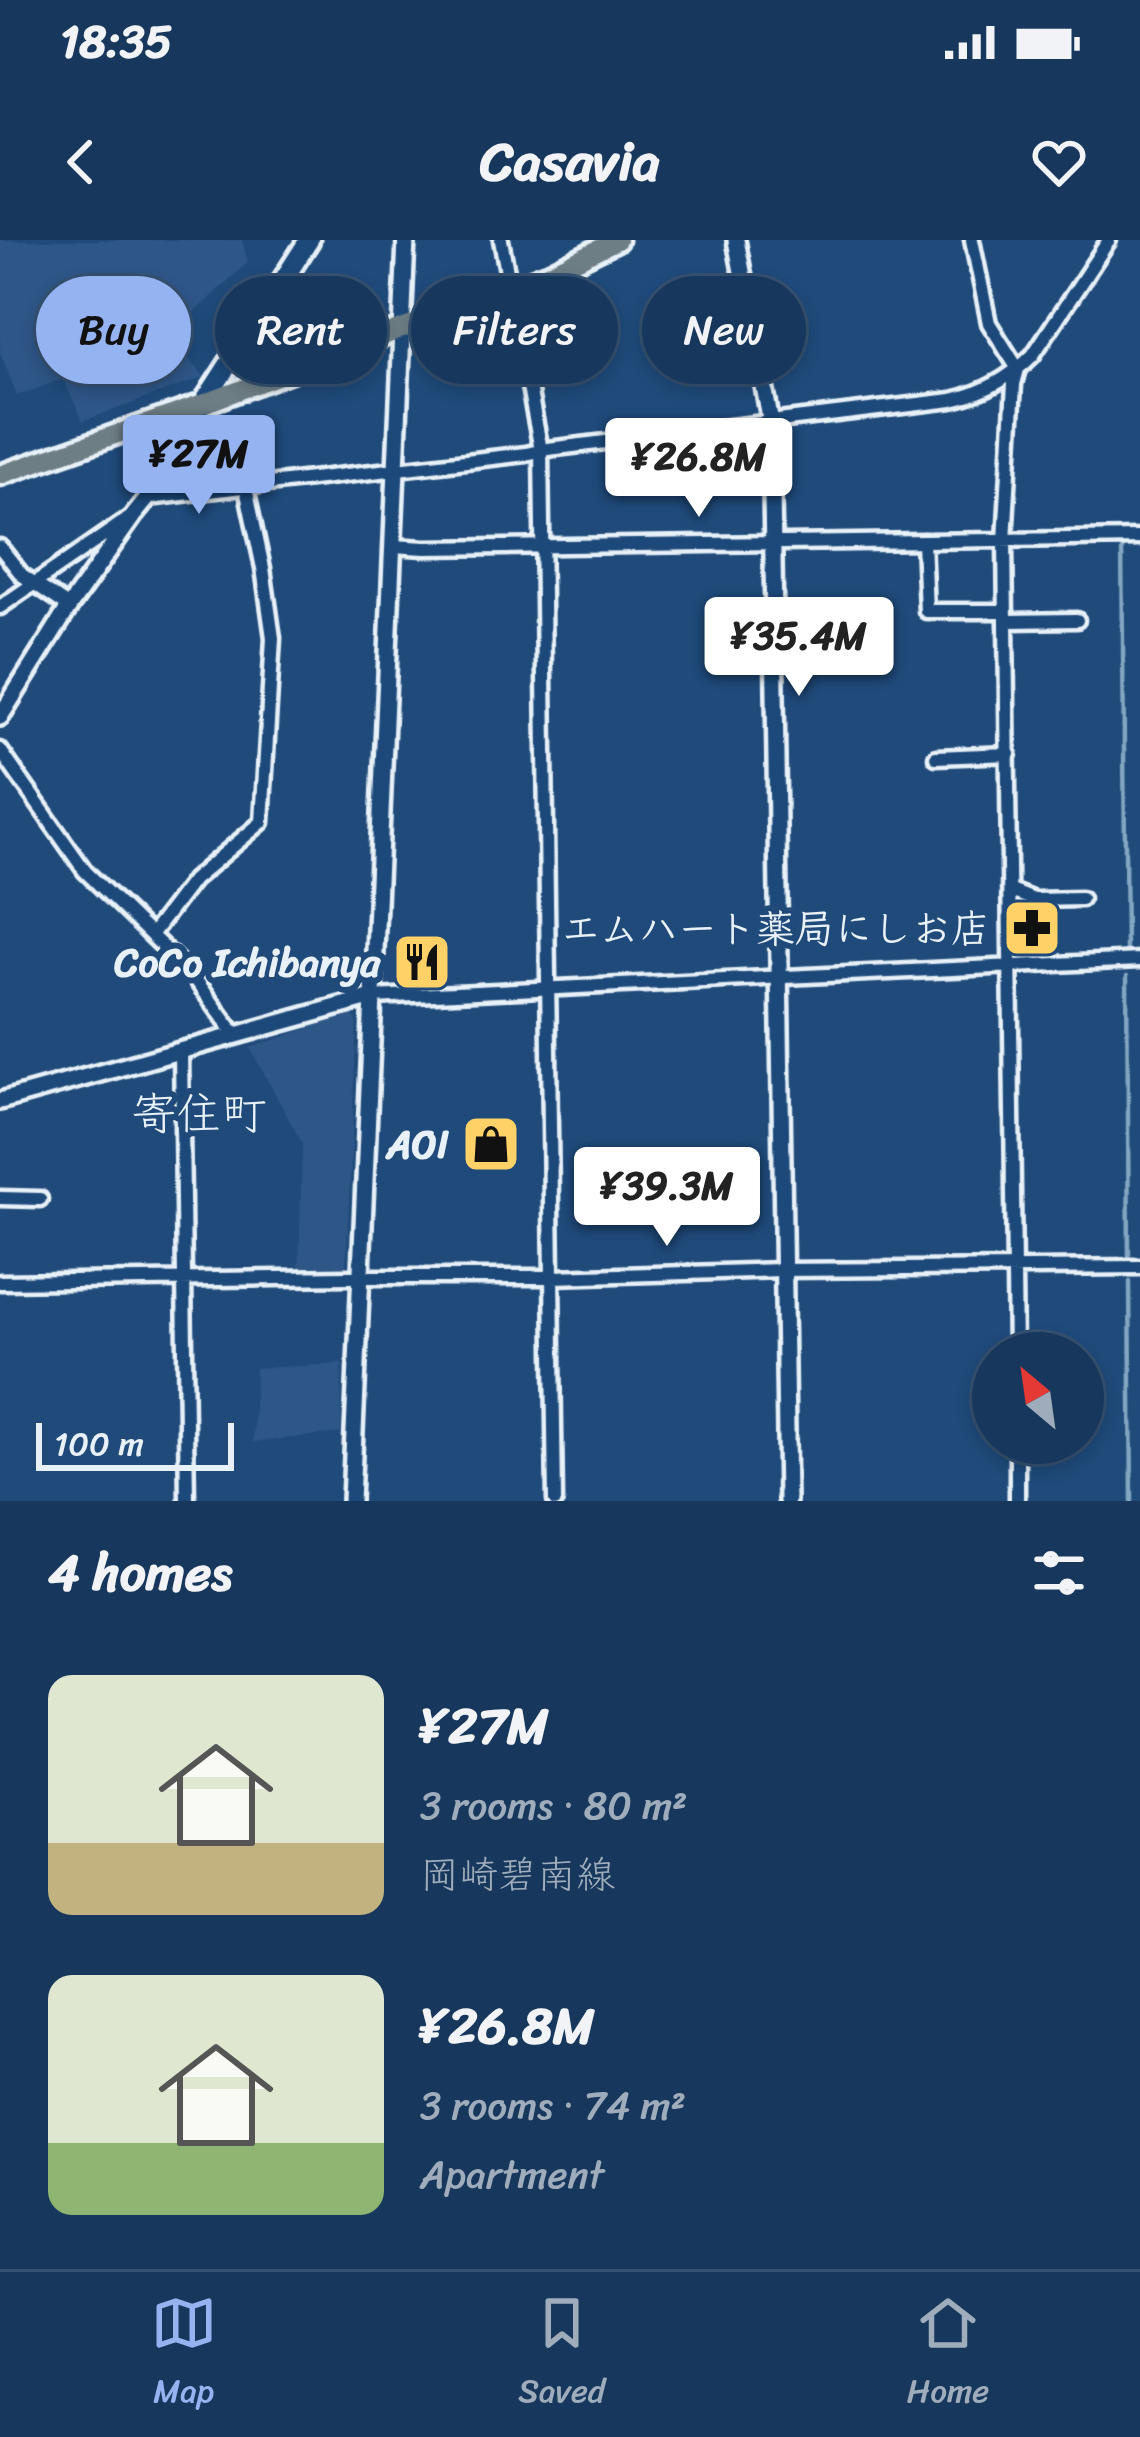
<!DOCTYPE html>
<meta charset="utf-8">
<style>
body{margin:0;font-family:Sriracha,"Klee One",sans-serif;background:#244365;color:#f1f3f6;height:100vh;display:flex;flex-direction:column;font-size:45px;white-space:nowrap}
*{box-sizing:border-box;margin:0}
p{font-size:39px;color:#9eacbb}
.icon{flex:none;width:66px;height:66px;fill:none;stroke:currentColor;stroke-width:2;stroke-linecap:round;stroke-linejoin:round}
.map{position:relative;height:1261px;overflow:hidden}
.side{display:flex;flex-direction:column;background:#17385c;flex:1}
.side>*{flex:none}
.banner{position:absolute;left:36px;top:36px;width:1068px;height:108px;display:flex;gap:24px}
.needle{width:78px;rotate:331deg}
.buttons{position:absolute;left:972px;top:1092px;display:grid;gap:24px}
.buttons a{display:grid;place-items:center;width:132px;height:132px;border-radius:50%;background:#17385c;box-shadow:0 6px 18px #0003,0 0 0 3px #365272;font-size:60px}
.scale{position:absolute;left:36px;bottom:30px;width:198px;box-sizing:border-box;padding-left:12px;border:6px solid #e8f1f8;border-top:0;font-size:33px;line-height:42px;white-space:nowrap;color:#e8f1f8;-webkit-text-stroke:9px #1f4a7a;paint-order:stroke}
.price{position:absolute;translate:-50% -102px;padding:0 27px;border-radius:12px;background:#fff;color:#222;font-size:39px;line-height:78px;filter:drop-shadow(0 3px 6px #0008)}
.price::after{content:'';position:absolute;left:50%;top:72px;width:36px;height:27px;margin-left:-18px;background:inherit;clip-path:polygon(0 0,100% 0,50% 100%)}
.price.active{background:#95b2f1;color:#111}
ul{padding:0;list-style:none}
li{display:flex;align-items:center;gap:36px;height:300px;padding:0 48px}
li span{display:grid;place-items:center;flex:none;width:336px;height:240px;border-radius:24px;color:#555}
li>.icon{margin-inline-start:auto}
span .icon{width:144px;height:144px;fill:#fffc;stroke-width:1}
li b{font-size:51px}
h2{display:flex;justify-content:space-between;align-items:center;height:144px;padding:0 48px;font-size:51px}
.tag{padding:0 42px;border-radius:54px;background:#17385c;box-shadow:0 6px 18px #0003,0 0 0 3px #365272;font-size:42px;line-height:108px}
.tag.active{background:#95b2f1;color:#111}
.status{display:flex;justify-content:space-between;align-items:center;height:84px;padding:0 60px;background:#17385c;direction:ltr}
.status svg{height:33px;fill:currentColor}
header{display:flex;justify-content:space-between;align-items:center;height:156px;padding:0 48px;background:#17385c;font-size:54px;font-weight:800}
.tabs{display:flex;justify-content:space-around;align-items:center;height:168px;border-top:3px solid #365272;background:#17385c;font-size:33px;color:#9eacbb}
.tabs a{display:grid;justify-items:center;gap:6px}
.tabs .active{color:#95b2f1}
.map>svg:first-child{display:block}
.built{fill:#2f5787}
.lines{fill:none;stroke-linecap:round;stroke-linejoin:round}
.stream{stroke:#83a7c1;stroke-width:4.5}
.minor-casing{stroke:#e8f1f8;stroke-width:21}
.tertiary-casing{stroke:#e8f1f8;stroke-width:24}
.secondary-casing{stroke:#e8f1f8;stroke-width:27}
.primary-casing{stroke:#e8f1f8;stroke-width:27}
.minor{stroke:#1f4a7a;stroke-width:12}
.tertiary{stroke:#1f4a7a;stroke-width:15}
.secondary{stroke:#1f4a7a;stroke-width:18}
.primary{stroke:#6d7e84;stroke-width:18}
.labels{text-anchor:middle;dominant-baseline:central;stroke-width:12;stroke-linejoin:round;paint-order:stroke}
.poi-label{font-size:39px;font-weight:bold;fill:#e8f1f8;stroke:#1f4a7a;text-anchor:end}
.quarter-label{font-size:45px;fill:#e8f1f8;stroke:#1f4a7a}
</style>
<div class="status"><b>18:35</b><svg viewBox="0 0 49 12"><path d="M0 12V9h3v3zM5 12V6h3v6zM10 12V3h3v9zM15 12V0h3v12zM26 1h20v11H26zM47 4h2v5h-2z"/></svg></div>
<header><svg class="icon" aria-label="back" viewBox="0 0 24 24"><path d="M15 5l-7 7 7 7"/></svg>Casavia<svg class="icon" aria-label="heart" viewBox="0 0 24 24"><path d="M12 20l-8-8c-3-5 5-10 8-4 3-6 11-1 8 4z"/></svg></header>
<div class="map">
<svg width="1140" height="1261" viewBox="0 0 1140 1261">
<rect width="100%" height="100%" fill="#1f4a7a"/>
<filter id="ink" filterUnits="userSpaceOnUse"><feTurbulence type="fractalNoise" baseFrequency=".00833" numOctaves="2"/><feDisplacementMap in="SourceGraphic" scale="24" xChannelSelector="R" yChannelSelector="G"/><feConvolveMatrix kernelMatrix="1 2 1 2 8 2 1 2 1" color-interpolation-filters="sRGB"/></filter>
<g filter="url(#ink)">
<!-- built -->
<path class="built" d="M0,0H242L248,22L169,96L205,137L83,181L63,139L17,156L0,112Z
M351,774L357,780L346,1031L299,1032L302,903L250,808Z
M342,1124L341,1193L253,1202L255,1128Z"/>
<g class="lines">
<!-- stream -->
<path class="stream" d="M1122,303L1126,712
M1127,736L1129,1020
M1130,1042L1132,1261"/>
<!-- minor casing -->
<g class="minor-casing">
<path id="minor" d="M501,0L541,210L555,1261
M972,0L989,83L1018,129L1014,144L1005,301L1015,1113
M148,258L526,214L548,209L952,160C984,153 1010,138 1033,115L1109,0
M923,301L926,371H1006
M393,306L425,308L1140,298
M0,307L22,335L69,367
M0,367L128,279
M1007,381L1077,380
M0,510L85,631L193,736L235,794
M936,517L1009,514
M1011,651L1034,660L1081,659
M151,695L193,640L262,582L273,398L263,328L246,248
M373,757L1140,720
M181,810L187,1261
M0,958L40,959
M0,1042L348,1037H553L782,1030L1140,1027
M1017,1203V1261"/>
</g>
<!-- tertiary casing -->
<g class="tertiary-casing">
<path id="tertiary" d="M736,0L771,183L787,1261
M0,477L69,367L134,275L148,258L203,164
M0,861L373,757
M351,1261L406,0"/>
</g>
<!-- secondary casing -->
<g class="secondary-casing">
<path id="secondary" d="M203,164L309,0"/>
</g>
<!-- primary casing -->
<g class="primary-casing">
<path id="primary" d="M0,235L203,164L548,34L617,0"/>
</g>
<!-- minor -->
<use href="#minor" class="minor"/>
<!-- tertiary -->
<use href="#tertiary" class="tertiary"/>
<!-- secondary -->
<use href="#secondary" class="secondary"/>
<!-- primary -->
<use href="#primary" class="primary"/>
</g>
</g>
<!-- icons -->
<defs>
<g id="pharmacy-square" transform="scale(3)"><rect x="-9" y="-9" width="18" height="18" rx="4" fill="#ffd166" stroke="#1f4a7a"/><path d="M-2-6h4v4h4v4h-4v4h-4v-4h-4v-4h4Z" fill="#111"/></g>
<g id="restaurant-square" transform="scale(3)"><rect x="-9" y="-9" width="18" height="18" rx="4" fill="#ffd166" stroke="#1f4a7a"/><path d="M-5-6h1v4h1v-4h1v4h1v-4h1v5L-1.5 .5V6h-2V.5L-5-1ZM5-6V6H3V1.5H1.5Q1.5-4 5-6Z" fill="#111"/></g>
<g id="shop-square" transform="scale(3)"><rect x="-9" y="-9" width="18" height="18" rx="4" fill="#ffd166" stroke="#1f4a7a"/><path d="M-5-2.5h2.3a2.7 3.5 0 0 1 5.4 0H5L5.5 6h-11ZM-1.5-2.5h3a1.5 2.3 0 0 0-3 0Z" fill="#111"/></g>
</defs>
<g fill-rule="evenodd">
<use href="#pharmacy-square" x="1032" y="688"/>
<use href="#restaurant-square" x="422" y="722"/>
<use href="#shop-square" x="491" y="904"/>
</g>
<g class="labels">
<!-- poi labels -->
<g class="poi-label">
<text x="990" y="688">エムハート薬局にしお店</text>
<text x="380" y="722">CoCo Ichibanya</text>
<text x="449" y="904">AOI</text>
</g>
<!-- quarter labels -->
<g class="quarter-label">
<text x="199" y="874">寄住町</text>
</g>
</g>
</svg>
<div class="buttons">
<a><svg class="needle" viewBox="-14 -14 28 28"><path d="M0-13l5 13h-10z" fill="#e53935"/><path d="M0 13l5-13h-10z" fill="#9eacbb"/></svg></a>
</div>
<div class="scale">100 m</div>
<b class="price active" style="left:199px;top:277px">¥27M</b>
<b class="price" style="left:699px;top:280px">¥26.8M</b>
<b class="price" style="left:799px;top:459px">¥35.4M</b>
<b class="price" style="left:667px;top:1009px">¥39.3M</b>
<div class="banner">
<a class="tag active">Buy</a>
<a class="tag">Rent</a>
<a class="tag">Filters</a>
<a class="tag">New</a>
</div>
</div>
<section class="side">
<h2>4 homes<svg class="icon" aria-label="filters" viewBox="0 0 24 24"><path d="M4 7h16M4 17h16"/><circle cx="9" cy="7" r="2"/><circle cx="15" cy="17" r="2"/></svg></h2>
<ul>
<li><span style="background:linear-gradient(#dfe7d0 70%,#c2b280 0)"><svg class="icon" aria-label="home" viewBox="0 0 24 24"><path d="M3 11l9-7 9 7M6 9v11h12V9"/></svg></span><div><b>¥27M</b><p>3 rooms · 80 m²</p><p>岡崎碧南線</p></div></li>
<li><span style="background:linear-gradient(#dfe7d0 70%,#8fb573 0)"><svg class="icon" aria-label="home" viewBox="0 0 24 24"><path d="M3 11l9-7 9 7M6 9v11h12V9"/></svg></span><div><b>¥26.8M</b><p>3 rooms · 74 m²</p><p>Apartment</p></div></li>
</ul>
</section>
<nav class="tabs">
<a class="active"><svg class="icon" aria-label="map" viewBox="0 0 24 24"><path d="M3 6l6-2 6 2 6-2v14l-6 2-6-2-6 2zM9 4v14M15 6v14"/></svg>Map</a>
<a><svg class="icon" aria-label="saved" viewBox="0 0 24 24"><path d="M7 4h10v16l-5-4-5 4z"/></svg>Saved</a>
<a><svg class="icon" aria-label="home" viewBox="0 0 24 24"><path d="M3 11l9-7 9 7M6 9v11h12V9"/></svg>Home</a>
</nav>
